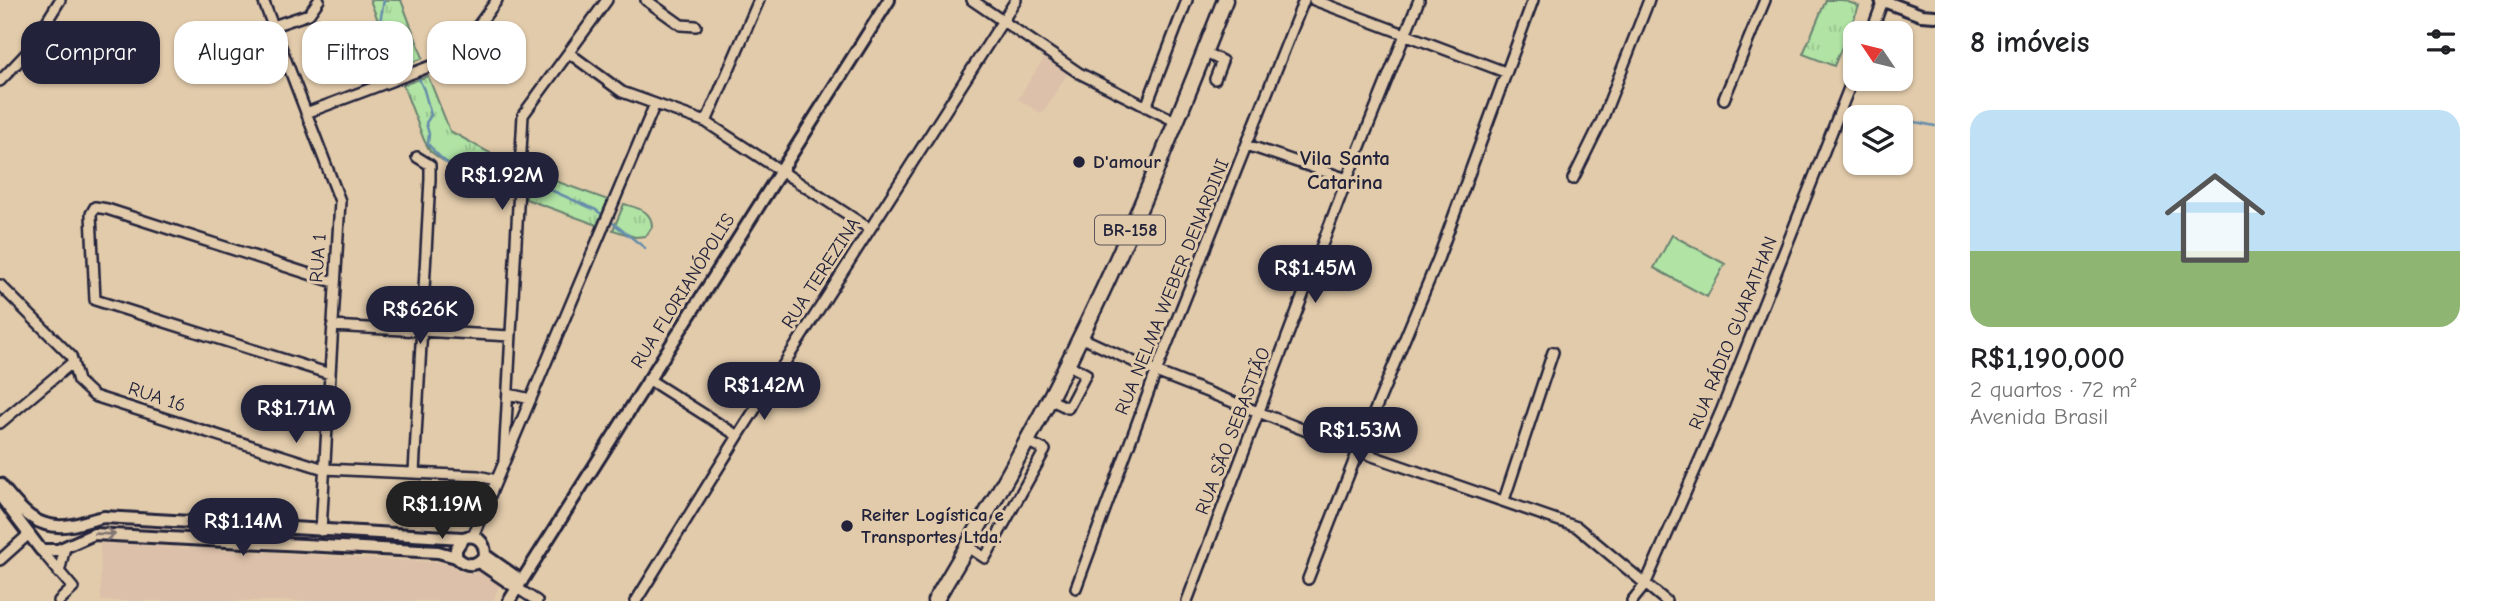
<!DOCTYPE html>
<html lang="pt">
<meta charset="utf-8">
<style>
body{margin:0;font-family:"Comic Neue",sans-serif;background:#f2f2f2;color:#202124;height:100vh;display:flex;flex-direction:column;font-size:26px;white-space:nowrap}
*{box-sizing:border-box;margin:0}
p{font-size:23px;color:#757577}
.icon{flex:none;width:38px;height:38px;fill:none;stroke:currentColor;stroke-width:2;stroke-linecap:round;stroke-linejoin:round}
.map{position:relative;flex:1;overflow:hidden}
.panel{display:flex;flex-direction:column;background:#fff;width:560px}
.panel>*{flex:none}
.hud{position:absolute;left:21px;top:21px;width:665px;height:63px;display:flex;gap:14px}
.needle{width:46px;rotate:305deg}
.tools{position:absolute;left:1843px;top:21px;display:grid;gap:14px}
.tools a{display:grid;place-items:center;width:70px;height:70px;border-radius:14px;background:#fff;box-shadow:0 2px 5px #0004;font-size:35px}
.price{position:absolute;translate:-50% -60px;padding:0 16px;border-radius:24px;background:#22223b;color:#fff;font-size:23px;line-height:46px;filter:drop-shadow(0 2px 4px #0008)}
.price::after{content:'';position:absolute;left:50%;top:42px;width:21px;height:16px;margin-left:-10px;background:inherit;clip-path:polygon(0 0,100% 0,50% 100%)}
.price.on{background:#222;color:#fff}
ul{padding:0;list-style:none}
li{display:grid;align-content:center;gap:14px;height:371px;padding:0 35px}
li span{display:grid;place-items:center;height:217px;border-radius:21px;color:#555}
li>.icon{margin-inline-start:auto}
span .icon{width:126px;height:126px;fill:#fffc;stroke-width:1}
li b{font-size:30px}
h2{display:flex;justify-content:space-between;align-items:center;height:84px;padding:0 35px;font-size:30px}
.tag{padding:0 24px;border-radius:21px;background:#fff;box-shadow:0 2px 5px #0004;font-size:24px;line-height:63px}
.tag.on{background:#22223b;color:#fff}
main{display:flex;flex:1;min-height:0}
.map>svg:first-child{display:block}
.built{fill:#dcc0a9}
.grass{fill:url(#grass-tufts);stroke:#698270;stroke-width:2}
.pitch{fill:#b0e3a4;stroke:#698270;stroke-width:2}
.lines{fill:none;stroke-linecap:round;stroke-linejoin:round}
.stream{stroke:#668dab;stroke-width:2.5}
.minor-casing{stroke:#22223b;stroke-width:14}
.tertiary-casing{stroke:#22223b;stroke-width:16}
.trunk-casing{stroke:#22223b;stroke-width:19}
.minor{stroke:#e2cbab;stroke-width:9}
.tertiary{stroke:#e2cbab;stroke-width:10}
.trunk{stroke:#e2cbab;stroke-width:14}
.oneway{stroke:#827673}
.poi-dot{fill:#22223b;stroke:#e2cbab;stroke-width:2.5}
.labels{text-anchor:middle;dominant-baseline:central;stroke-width:6;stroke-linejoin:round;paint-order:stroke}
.shield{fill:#e2cbab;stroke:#5c555d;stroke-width:2}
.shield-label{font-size:18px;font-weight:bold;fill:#22223b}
.poi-label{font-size:19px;font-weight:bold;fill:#22223b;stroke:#e2cbab;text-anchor:start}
.street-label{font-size:19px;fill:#22223b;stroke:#e2cbab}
.neighbourhood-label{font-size:21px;font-weight:bold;fill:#22223b;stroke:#e2cbab}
</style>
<main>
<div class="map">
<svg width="1935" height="601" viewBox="0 0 1935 601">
<defs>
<pattern id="grass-tufts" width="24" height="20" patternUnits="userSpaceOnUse" patternTransform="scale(1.75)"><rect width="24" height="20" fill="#b0e3a4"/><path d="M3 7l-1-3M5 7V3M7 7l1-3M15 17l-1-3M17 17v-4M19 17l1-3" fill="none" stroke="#97c28e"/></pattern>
</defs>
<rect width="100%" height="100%" fill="#e2cbab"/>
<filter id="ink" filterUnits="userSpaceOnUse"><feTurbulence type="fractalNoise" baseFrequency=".0143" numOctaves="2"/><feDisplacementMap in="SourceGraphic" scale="14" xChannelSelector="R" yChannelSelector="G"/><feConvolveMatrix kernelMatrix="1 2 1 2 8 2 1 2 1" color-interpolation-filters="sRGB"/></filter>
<g filter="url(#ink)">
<!-- built -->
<path class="built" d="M1044,58L1068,73L1042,114L1018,99Z
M100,543L449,563L458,570L470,574L481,571L500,584L493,601H101Z"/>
<!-- grass -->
<path class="grass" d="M370,0H401L423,58L397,69Z
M1826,0H1843L1859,6L1834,66L1803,54Z
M428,76L450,131L510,164L508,192L442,160L430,151L424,140L403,85Z
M528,171L608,200L597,225L526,199Z
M624,204C637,208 652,210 652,227L646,236L635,237L613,230Z"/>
<!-- pitch -->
<path class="pitch" d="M1672,235L1725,264L1707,297L1654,268Z"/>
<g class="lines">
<!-- stream -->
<path class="stream" d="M384,0L379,27L399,51L402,65L414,68L424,90L431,115L426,123L429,134L428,144C441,160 460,174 479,182L503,172L512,173L596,210L604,216
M1900,119L1935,126
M609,220L645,248"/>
<!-- minor casing -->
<g class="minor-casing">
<path id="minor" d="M263,0L340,201L321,531
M646,0L681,25L696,26
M972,0L1079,73L1177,122
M1314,0L1505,72
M273,26L309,14L319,0
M1871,33L1883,1
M1204,52L1222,61L1215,79
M569,53L622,92L706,122L870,229
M0,81L40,39L47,21L60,0
M1724,99L1765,0
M1146,107L1187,0
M306,113L455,57L497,0
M706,122L759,0
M1247,145L1347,179
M1573,179L1602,120L1649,0
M0,285L71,356L78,381L94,396L324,469L478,476L496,480
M332,326L510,336
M1080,337L1156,372L1358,451L1577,527L1666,601
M330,374L95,300L91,214L95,207L107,209L334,282
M648,379L738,436
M508,394L531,399
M1049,399L1068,408L1086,374L1067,364
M0,423L73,362
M504,461L523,115L607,0
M414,473L430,179V165L417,157
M1504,500L1553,352
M473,536L655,104
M967,546L985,558L1045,450L1026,441
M41,550L73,588L59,601
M0,560L29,534
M59,573L65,547
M1308,579L1358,451L1438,259L1533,0
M517,588L537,601
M1076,588L1156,372L1304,0
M636,601L738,436L1016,0
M1187,601L1347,179L1419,0
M1632,601L1645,585L1722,409L1855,73"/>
</g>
<!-- tertiary casing -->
<g class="tertiary-casing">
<path id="tertiary" d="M1881,0L1921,15L1935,16
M0,484C19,508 36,532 72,525C83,523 93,519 104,517L463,538
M0,496L41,550H58L94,534L438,552L456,557
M485,555C476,567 467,567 456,557V549L463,538C477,533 485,542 485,555L522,581
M479,562L517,588
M509,601L889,0"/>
</g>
<!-- trunk casing -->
<g class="trunk-casing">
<path id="trunk" d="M935,601C975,534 1014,467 1050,398C1117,269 1172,135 1225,0"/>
</g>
<!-- minor -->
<use href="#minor" class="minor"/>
<!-- tertiary -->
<use href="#tertiary" class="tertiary"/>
<!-- trunk -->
<use href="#trunk" class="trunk"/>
</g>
<!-- one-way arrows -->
<defs><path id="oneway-shaft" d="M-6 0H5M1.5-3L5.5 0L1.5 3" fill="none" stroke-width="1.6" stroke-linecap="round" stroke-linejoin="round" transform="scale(1.75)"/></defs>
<use class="oneway" href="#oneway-shaft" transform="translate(105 534) rotate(2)"/>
</g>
<!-- markers -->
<g class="poi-dot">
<circle cx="1079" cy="162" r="7"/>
<circle cx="847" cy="526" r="7"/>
</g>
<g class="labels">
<!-- shield labels -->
<rect class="shield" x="1095" y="215.5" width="70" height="29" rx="5"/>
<g class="shield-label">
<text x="1130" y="230">BR-158</text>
</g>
<!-- poi labels -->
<g class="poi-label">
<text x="1093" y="162">D'amour</text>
<text x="861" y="515">Reiter Logística e<tspan x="861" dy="22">Transportes Ltda.</tspan></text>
</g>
<!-- street labels -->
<g class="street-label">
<text transform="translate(318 258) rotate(-86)">RUA 1</text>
<text transform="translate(821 273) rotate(-57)">RUA TEREZINA</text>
<text transform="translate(1172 287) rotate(-68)">RUA NELMA WEBER DENARDINI</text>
<text transform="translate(683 291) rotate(-58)">RUA FLORIANÓPOLIS</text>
<text transform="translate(1733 333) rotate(-68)">RUA RÁDIO GUARATHAN</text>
<text transform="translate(157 397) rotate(18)">RUA 16</text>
<text transform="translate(1233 431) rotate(-69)">RUA SÃO SEBASTIÃO</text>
</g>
<!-- neighbourhood labels -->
<g class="neighbourhood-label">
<text x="1345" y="158">Vila Santa<tspan x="1345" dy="24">Catarina</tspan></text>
</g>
</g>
</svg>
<div class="tools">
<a><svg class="needle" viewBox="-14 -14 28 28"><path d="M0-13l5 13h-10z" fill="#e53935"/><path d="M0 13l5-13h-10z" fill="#757577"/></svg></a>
<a><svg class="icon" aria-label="layers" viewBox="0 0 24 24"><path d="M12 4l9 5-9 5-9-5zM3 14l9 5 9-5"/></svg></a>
</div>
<b class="price" style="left:502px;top:212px">R$1.92M</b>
<b class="price" style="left:1315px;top:305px">R$1.45M</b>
<b class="price" style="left:420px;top:346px">R$626K</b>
<b class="price" style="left:764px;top:422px">R$1.42M</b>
<b class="price" style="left:296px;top:445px">R$1.71M</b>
<b class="price" style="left:1360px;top:467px">R$1.53M</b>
<b class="price on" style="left:442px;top:541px">R$1.19M</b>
<b class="price" style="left:243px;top:558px">R$1.14M</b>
<div class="hud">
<a class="tag on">Comprar</a>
<a class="tag">Alugar</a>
<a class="tag">Filtros</a>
<a class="tag">Novo</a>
</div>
</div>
<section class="panel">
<h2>8 imóveis<svg class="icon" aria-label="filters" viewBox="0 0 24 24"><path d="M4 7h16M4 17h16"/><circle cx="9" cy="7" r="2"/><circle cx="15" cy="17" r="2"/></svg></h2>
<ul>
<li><span style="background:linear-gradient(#bfe0f5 65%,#8fb573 0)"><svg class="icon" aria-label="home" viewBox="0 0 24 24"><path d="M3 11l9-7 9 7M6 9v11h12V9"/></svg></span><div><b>R$1,190,000</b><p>2 quartos · 72 m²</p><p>Avenida Brasil</p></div></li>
</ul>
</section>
</main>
